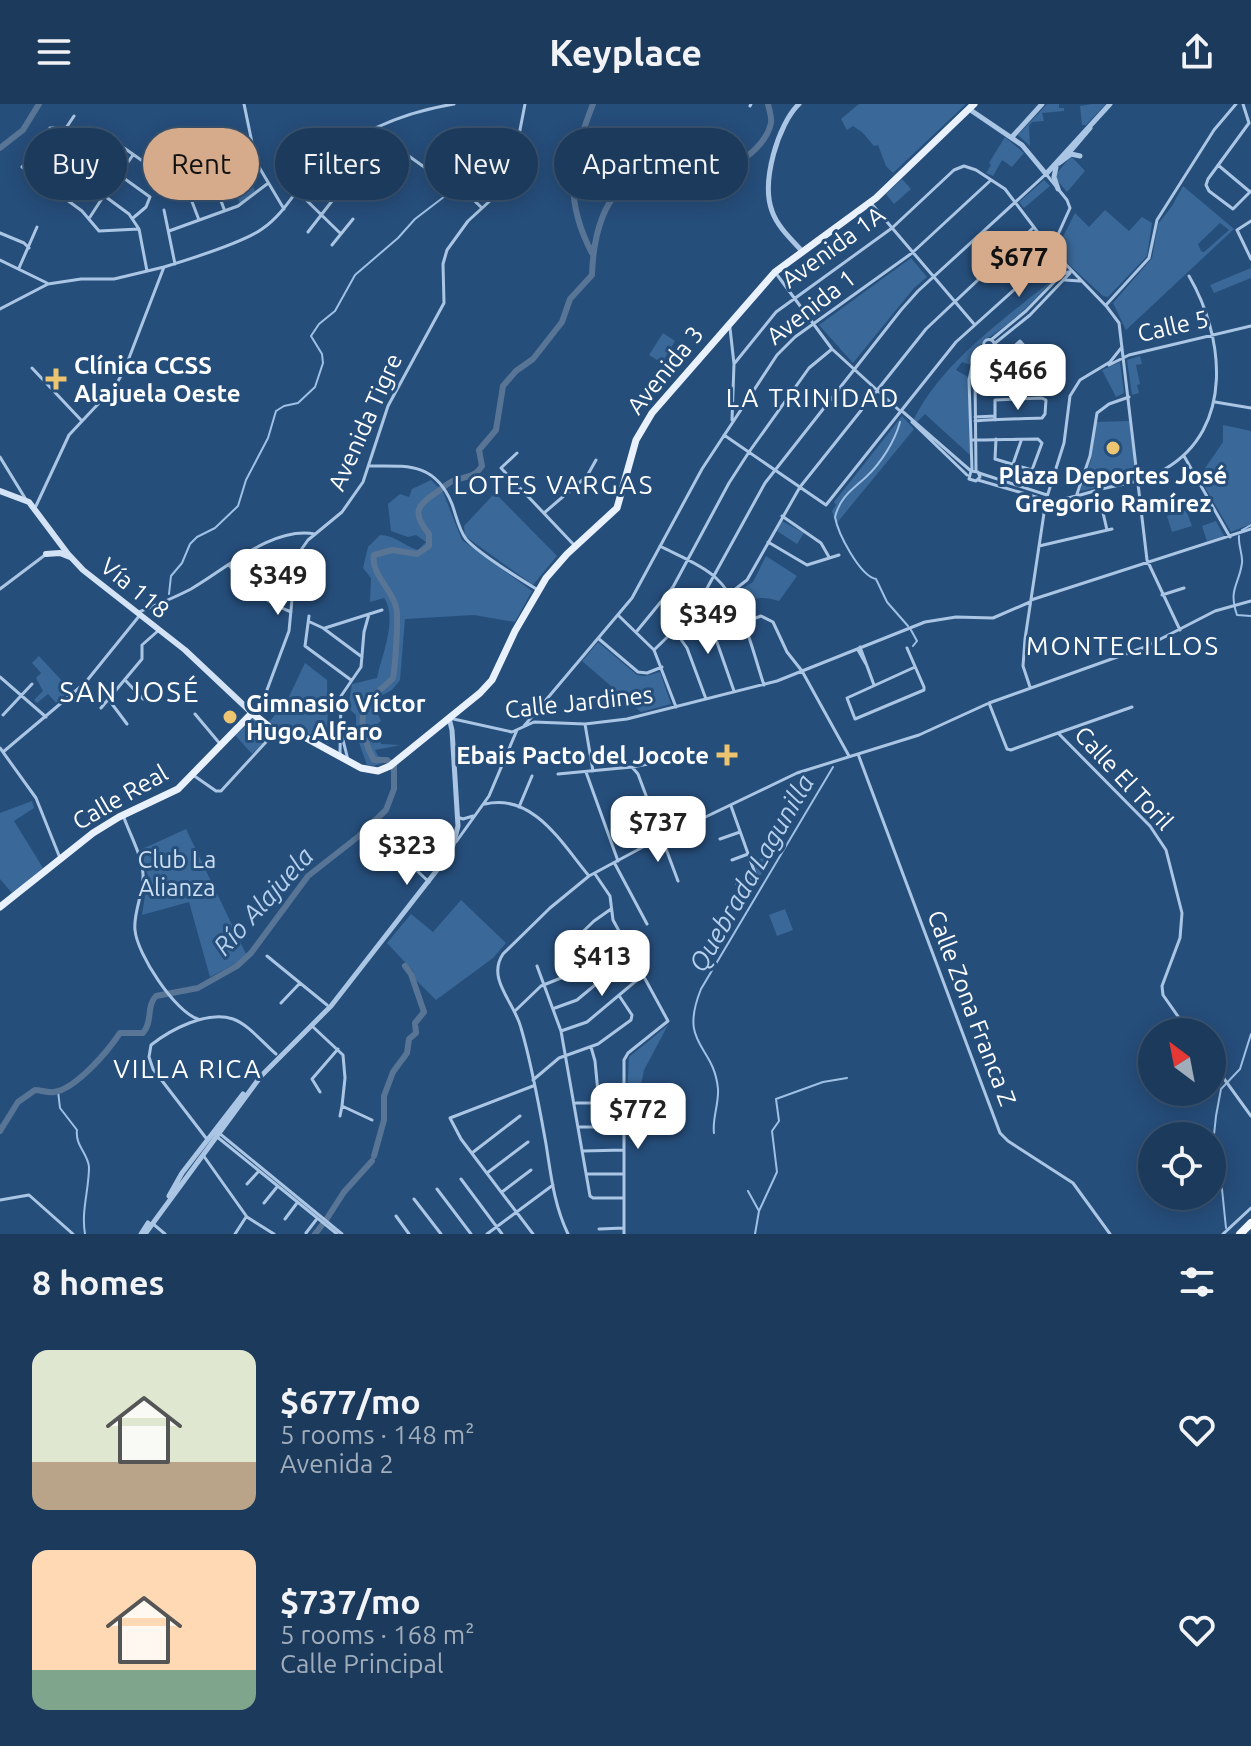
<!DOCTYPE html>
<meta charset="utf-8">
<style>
body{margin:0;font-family:Ubuntu,sans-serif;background:#294565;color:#f1f3f6;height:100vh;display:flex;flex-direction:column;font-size:30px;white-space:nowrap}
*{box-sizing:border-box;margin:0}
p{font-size:26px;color:#a0adbb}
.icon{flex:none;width:44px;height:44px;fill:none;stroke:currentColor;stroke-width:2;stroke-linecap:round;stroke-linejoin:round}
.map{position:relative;height:1130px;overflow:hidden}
.side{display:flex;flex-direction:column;background:#1c3a5c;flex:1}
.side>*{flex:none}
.banner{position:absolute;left:24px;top:24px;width:800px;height:72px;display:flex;gap:16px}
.needle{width:52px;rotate:328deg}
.fabs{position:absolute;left:1138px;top:914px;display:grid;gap:16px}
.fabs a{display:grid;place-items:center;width:88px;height:88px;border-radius:50%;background:#1c3a5c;box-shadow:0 4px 20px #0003,0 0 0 2px #3a5472;font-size:40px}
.price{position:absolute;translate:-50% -68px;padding:0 18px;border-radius:16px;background:#fff;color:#222;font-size:26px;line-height:52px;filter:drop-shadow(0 2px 4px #0008)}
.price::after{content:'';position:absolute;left:50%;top:48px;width:24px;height:18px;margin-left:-12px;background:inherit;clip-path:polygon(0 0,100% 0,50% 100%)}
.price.current{background:#d6ab8b;color:#111}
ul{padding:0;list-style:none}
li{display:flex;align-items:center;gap:24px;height:200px;padding:0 32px}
li span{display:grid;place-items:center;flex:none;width:224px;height:160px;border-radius:16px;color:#555}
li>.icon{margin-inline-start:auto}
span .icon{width:96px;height:96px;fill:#fffc;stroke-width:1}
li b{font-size:34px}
h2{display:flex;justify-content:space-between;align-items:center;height:96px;padding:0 32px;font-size:34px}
.tag{padding:0 28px;border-radius:36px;background:#1c3a5c;box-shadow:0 4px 20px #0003,0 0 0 2px #3a5472;font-size:28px;line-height:72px}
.tag.current{background:#d6ab8b;color:#111}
header{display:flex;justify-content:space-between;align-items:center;height:104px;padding:0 32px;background:#1c3a5c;font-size:36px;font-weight:700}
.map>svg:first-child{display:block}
.green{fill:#3a6898;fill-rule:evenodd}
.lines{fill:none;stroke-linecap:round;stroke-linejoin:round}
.stream{stroke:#9ec1e5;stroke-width:2}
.river{stroke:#597596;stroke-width:6}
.minor{stroke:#aac6e4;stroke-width:3}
.tertiary{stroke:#aac6e4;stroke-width:5}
.secondary{stroke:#d3e2f4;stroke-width:6}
.primary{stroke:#e9f1fc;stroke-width:7}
.trunk{stroke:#f4f8fe;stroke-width:8}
.poi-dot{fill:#edc46f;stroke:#264e7b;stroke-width:3}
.labels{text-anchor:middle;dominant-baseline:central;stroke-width:6;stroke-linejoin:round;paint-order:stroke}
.street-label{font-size:24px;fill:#fff;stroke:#264e7b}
.poi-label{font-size:24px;font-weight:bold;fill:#fff;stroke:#264e7b;text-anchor:start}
.park-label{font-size:24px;fill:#ccdff3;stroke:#264e7b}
.neighbourhood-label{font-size:26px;letter-spacing:2px;fill:#fff;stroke:#264e7b}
.water-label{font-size:26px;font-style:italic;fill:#b5d0ec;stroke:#264e7b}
.quarter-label{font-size:28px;letter-spacing:2px;fill:#fff;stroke:#264e7b}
</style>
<header><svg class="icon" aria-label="menu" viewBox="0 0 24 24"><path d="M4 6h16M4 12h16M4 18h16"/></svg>Keyplace<svg class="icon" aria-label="share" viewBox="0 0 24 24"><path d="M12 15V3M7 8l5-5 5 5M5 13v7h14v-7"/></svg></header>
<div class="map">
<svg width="1251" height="1130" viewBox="0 0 1251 1130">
<rect width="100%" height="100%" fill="#264e7b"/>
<!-- green -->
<path class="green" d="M859,0H966L893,69L886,62L878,41L874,42L862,28L853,22L847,26L841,15Z
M1047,0H1059V4H1064V7L1042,9L1044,17L1032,18L1029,22L1030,42L1018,31Z
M1092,0H1106L1086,21H1082L1080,2Z
M1005,33L1024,49L1012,63L1002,56L993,72L986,69L991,61L989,59Z
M1071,52L1085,67L1067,88L1057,76L1056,70Z
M250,73L255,87L240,99L233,86L221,90L218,84Z
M902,75L911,85L894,100L886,90Z
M1044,76L1050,82L1024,104L1019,98Z
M1183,82L1234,125L1126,226L1113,199L1152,154L1158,120L1172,102ZM1220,119L1229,126L1204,148L1201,147L1198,140Z
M1105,106L1129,127L1142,113L1152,119L1147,152L1108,193L1103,192L1063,155L1059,141L1075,109L1089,123Z
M911,154L927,173L914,184L853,259L819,221Z
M1251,164V174L1214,189L1210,181Z
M1058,171C1035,196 1011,221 983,237L971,261L962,258L956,266L968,273L970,351L925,310L917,318L914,315C944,255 1008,213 1058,171Z
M663,229L675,237L662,259L649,251Z
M1140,252L1142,260L1136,261L1140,280L1137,281L1139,289L1132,291L1127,256Z
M1006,255L1018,267L1016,273H999L996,262Z
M1120,258L1124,289L1116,293L1102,266Z
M902,312L914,325L836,420L832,407L836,401L834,398Z
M1129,317L1137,375L1080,387L1091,356L1095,318Z
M1223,321L1251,327V420L1231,428L1199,373L1223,338Z
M431,376L443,388L462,436L532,487L515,518L474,511L405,515L400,576L392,586L379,593L382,602L376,606L381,617L375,622L381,640L401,641L375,646L378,652L392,656L374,662L367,661L356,630V611L348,604L352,580L377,574C382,550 398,515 384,494L370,498L371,474L363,464L368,443L380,431C395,431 404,442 418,446L426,438L416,431L408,433L391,427L388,400L400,390L409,393L412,385Z
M495,389L557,452L533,481L465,432L464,422Z
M1186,406L1192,422L1172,428L1167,412Z
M782,417L804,429L797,440L777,427Z
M1216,417L1224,432L1207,437L1202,422Z
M766,452L797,472L779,497C764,493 757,492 743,501L736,489L753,478Z
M598,538L637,571L645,572L660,568L671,600L641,608L582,557Z
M39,552L62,577L59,580L67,589L56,599L48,590L37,599L34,596L43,587L36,574L41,569L32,559Z
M305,559L327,576L328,640L299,625L276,622L269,618L279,606L286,610L285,601Z
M253,613L271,631L252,650L235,631Z
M32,697L34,704L14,717L43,764L12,789L0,775V709Z
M186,725L246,850L235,860L210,873L189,798L142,811L148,772L140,746Z
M766,752L768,758L744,800L736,781L758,773L754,758Z
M461,796L506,839L493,854L436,896L414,874V868L387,839L411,810L433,828Z
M785,805L793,826L777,832L769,811Z
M668,921L644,966L639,992L627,991L629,953Z"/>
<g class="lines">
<!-- stream -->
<path class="stream" d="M900,318C895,337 881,359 866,373C852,386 840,393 835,413C838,430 860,472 876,475L887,498L908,522
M1242,426L1251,421
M1239,432C1238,442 1243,450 1242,459C1239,481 1228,485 1237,511L1251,512
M169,490L171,472L182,459L190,440L197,433L215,424L238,402L246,376L268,334L276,307L284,302L298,299L315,283L323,259L322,250L311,232L319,220L335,207L355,171L398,134L415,115L449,89
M911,526L917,537L913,542
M58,987L60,1004L77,1026C75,1042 88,1049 89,1063C89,1086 81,1107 85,1130
M714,1029C712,1015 719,1000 718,985C714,940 678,942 701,885L833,663
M748,1087L759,1107L755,1130
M759,1107L777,1068L772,1027L779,1017L776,995L823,978L847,974
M1226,1124L1222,1085L1214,1064L1213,1040L1216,1012L1221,985L1240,965L1251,930"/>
<!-- river -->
<path class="river" d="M0,44L23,26L39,0
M592,149C563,94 571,56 593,0
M0,1027L18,998L35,986C40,986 48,989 54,988C76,985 108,947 120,929H143C153,918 146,902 156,892L198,884L237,862L251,849L308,772L359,732L386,706L394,685V662L387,656H374C365,640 356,612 369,596C376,588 386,582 393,574C395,562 399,514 396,503C392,485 370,469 374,451L392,446L417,450L429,442V430C410,407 418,401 440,386C445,382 449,378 455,376C468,372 475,373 482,362L479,346L496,326L503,282L516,267L533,255L562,218L570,195L592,171C593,137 602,85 640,74C648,72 657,69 665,72C671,74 676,79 681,83C710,80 765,50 771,19C772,12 769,6 768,0
M374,1052L384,1016V992L393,968L407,949L409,935L416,929L415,919L424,908L411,870L405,862
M326,1116L344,1088L372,1057
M315,1130L322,1121"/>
<!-- minor -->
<path class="minor" d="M244,0L256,58L284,105
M1243,0L1249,19L1208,75L1206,81L1209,87L1233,105L1251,87
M750,2L751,0
M375,28L434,70L459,82L482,104
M62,30L74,12
M42,36L50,24H54L150,93L146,103L133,114
M81,43L93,26L97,25L154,65
M1218,61L1249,87
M217,86L224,105
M108,87L133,51
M298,88L341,130
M191,95L199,116
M870,98L974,220
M164,106L175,160
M90,113L103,93
M1251,117L1237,126L1251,155
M139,125L129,110L38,43L22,63L82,107L99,127L139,125L147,167
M169,127L238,102L267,80
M308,128L339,88
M0,129L24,139L29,144
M1042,133L1050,134L1057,131
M332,141L353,115
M0,156L47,179
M19,164L37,123
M775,168L832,245L900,307
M1065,176L1080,177
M1106,201L1149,154L1157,116L1214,26L1236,0
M0,205L48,180L81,175H114L164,163
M730,224L734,260L732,316
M983.5 241a5.5 5.5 0 1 1 11 0a5.5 5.5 0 1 1-11 0Z
M991,236L1026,207L1061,171L1071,167
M994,240L1030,211L1070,169
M1005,251L1026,274
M734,260L776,208L892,124L954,66L964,62L976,66L1005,85L1049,143L1107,203L1119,219L1147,456L1180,526
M1109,261L1129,251L1251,222
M32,264L81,316
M975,272L995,271
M975,277L1044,274L1049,270L1020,237L997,258L995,276
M1215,298L1251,304
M902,307L964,361L971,367L978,368L980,373L976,377L969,375L971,367
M975,313L995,312
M975,317C997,315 1019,315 1042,314L1045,310L1046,296L1042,294L995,296V316
M912,318L967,371
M724,331L826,401L956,238L1056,148
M971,336C993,336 1016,335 1038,335L1042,339L1032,366L995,355L996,335
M517,349L501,364L575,442
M1184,352L1230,433
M0,353L25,394
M1013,360L1021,337
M369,362C407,362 435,358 452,400C456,411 459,426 466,435C479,450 520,475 538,486
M972,366L969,276L972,262L983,243
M976,366L975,272L980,257L987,247
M979,369L1047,391
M978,376L1046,396
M1098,387L1107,426
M1077,390L1090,352L1097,309L1109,300L1129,293
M1046,397C1064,397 1083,390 1101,385C1123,380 1145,377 1165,365C1235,324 1224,232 1189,172
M35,404L69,331L115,282L124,267L164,163C187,156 244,138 262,125C284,110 294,88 311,69C346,31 404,8 454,0
M544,409L587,372L596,356
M782,412L821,439L829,453
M768,438L807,461L839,451
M660,442C677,451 701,460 715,473C743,498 752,546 764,581
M1039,442L1112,425
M229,461C246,483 265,498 291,508
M0,485L45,451
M729,490L747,476L800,383L926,225L1034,123
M1162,491L1184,484
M1031,496L1251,425
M695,506L712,524L734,587
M139,508C156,501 174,494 191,485C226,465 272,422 315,430
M618,511L654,546L676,603
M309,512L305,542L351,576
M310,518L323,524L362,553
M742,519L761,512L773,518L787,548L802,567L849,652
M325,524L382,506
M637,527L673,483L729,379L749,348L809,264L832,245
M675,527L687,544L706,595
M599,535L638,568L647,569L662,563
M860,543L874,581
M907,544L924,583V586L855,615L847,594L915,563
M654,546L695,506L765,379L901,206L918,187L1046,70L1067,96L1070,104L1056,135V146
M858,546L866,560
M0,573L46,613
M126,577L143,595
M1030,583L1023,562L1025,535L1046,396L1064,339L1070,292L1080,276L1110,258L1122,243
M109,596L127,620
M989,599L1007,645L1011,646L1058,629L1150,722L1166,746L1182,809L1180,834L1162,882L1163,891L1189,928
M101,604L142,555V541L159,526
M195,610L221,641
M258,610L289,527L296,453L308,436L342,408L363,378L388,302L444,199L443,160L447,146L468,117L504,84L513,62L525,0
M3,611L32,580
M449,614L512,628L534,618L585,620L627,615L777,577L925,518L956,513L993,514L1030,498
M585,620L593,667
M524,622L632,494L702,365L777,251L795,233L912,149L991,76
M1058,629L1132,603
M342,632L348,656
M0,644L36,694L60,754
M3,648L85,579L140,511
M858,650L1000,1029L1008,1037L1073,1079L1110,1130
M340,651L341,592L361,563L364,528L369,510
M632,663L638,670L678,777
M586,668L618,757
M558,670L632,663L686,653
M193,671L216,687H221L277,626
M485,700C534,689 562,740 589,772
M731,702L756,772L737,780
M519,703L532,672
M123,711C129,729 142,751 143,770C144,789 133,808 135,826C137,850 175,908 198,915
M457,713L463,715L473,712
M376,728L429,778
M720,735L740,728
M456,738L489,692L517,626
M732,756L748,750
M615,760L647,820
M595,770L610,792L613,816L668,917L628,949L624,956V1130
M267,852L327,901
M582,861L569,841L594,817L611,805
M537,862L561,927L590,1092L593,1094H624
M281,899L300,879
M555,904L577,896L631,851
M516,906L541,882L571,870L621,828
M312,922L343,951L345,974L342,1002
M561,927L587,918L643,871
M591,943L595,957L599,999
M1212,958L1251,1012
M533,976L559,954L598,940L631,916L632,911L620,893
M320,988L312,975L338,945
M576,999H624
M340,1012L342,1002L372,1016
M579,1023H623
M219,1029L342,1130
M216,1032L337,1130
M206,1034L153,965L149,953L151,941C170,926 207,906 233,915C248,920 264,940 276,950
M583,1047L624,1046
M472,1049L520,1012
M203,1051L247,1113L274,1130
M487,1069L528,1038
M588,1070H624
M461,1075L502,1130
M247,1080L258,1068
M437,1085L471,1130
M502,1088L531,1066
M414,1095L441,1130
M0,1096L29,1091L73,1130
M264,1099L277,1083
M396,1112L409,1130
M285,1115L297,1099
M152,1119L165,1130
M599,1125L624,1124
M306,1129L316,1116
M235,1130L246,1113
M487,1130L553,1081
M533,1130L461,1035L450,1014L533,982
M568,1130C554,1101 551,1071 546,1040C539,1001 532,961 521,924C515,899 486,875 503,850L550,804L589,772L643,743L797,669L919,631L989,599L1145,543L1215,507L1251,497
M1223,1130L1251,1104"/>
<!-- tertiary -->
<path class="tertiary" d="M799,0C778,20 761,78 772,107C777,122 791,135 802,147
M969,5L1022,41L1046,70
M1012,33L1042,0
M1068,50L1090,24
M1059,59L1071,50L1080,52
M1056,63L1054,73L1058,85
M1046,70L1110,0
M169,1092L182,1069L243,990
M141,1130L148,1119
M145,1130L261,972L331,902L444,757L453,741L458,722L452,626L449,614"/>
<!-- secondary -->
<path class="secondary" d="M0,387L29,398L68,450L83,466L185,546L252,609
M46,450L60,449L70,453"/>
<!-- primary -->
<path class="primary" d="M0,803L93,729L119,713L178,685L252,609L272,625L297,629L361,664L378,667L390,662L480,589L492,576L515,527L546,474L567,450L617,404L636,336L652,309L775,168L876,94L974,0"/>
<!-- trunk -->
<path class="trunk" d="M1240,1130L1251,1119"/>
</g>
<!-- markers -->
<g class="poi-dot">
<path d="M52 263h8v8h8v8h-8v8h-8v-8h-8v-8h8z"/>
<circle cx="1113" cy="344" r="8"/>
<circle cx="230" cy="613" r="8"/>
<path d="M723 639h8v8h8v8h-8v8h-8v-8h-8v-8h8z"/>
</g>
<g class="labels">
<!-- street labels -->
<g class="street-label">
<text transform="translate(833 143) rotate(-36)">Avenida 1A</text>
<text transform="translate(811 203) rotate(-38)">Avenida 1</text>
<text transform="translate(1173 222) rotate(-13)">Calle 5</text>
<text transform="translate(665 266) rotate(-51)">Avenida 3</text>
<text transform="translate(365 318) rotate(-66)">Avenida Tigre</text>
<text transform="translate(135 484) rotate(39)">Vía 118</text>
<text transform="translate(579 598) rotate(-6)">Calle Jardines</text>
<text transform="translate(1124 674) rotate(47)">Calle El Toril</text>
<text transform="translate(120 693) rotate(-30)">Calle Real</text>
<text transform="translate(972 904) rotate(69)">Calle Zona Franca Z</text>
</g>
<!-- poi labels -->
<g class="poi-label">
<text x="74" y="261">Clínica CCSS<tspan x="74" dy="28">Alajuela Oeste</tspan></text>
<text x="1113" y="371" text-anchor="middle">Plaza Deportes José<tspan x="1113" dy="28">Gregorio Ramírez</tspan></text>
<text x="246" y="599">Gimnasio Víctor<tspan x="246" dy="28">Hugo Alfaro</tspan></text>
<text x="709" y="651" text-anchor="end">Ebais Pacto del Jocote</text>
</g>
<!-- park labels -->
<g class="park-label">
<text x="177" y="755">Club La<tspan x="177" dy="28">Alianza</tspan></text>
</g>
<!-- neighbourhood labels -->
<g class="neighbourhood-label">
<text x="813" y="293">LA TRINIDAD</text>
<text x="554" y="380">LOTES VARGAS</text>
<text x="1123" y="541">MONTECILLOS</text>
<text x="188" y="964">VILLA RICA</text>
</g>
<!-- water labels -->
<g class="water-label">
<text transform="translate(751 769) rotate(-60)">Quebrada Lagunilla</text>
<text transform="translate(263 797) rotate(-48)">Río Alajuela</text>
</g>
<!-- quarter labels -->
<g class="quarter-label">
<text x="130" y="587">SAN JOSÉ</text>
</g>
</g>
</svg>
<div class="fabs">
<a><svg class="needle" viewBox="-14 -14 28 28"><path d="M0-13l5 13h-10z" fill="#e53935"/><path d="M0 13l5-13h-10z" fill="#a0adbb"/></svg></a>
<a><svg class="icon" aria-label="locate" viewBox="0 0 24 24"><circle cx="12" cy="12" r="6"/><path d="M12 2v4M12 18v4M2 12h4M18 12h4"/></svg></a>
</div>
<b class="price current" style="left:1019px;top:195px">$677</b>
<b class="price" style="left:1018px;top:308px">$466</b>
<b class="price" style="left:278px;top:513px">$349</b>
<b class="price" style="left:708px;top:552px">$349</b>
<b class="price" style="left:658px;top:760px">$737</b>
<b class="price" style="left:407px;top:783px">$323</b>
<b class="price" style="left:602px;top:894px">$413</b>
<b class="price" style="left:638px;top:1047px">$772</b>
<div class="banner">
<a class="tag">Buy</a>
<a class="tag current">Rent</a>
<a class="tag">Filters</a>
<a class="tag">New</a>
<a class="tag">Apartment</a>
</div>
</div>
<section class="side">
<h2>8 homes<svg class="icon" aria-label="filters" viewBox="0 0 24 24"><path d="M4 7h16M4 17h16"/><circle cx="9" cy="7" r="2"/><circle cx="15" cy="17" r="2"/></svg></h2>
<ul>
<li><span style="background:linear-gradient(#dfe7d0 70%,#b9a48a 0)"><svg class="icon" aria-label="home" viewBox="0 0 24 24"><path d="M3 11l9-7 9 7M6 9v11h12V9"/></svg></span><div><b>$677/mo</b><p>5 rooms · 148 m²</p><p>Avenida 2</p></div><svg class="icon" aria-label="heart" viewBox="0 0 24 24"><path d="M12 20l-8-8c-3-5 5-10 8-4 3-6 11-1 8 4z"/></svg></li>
<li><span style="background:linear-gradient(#ffd9b3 75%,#7fa58c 0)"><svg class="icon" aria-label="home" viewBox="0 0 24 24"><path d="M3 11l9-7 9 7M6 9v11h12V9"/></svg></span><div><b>$737/mo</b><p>5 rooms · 168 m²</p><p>Calle Principal</p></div><svg class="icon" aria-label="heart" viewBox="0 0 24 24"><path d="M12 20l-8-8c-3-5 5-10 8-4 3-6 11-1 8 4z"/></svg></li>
</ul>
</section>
